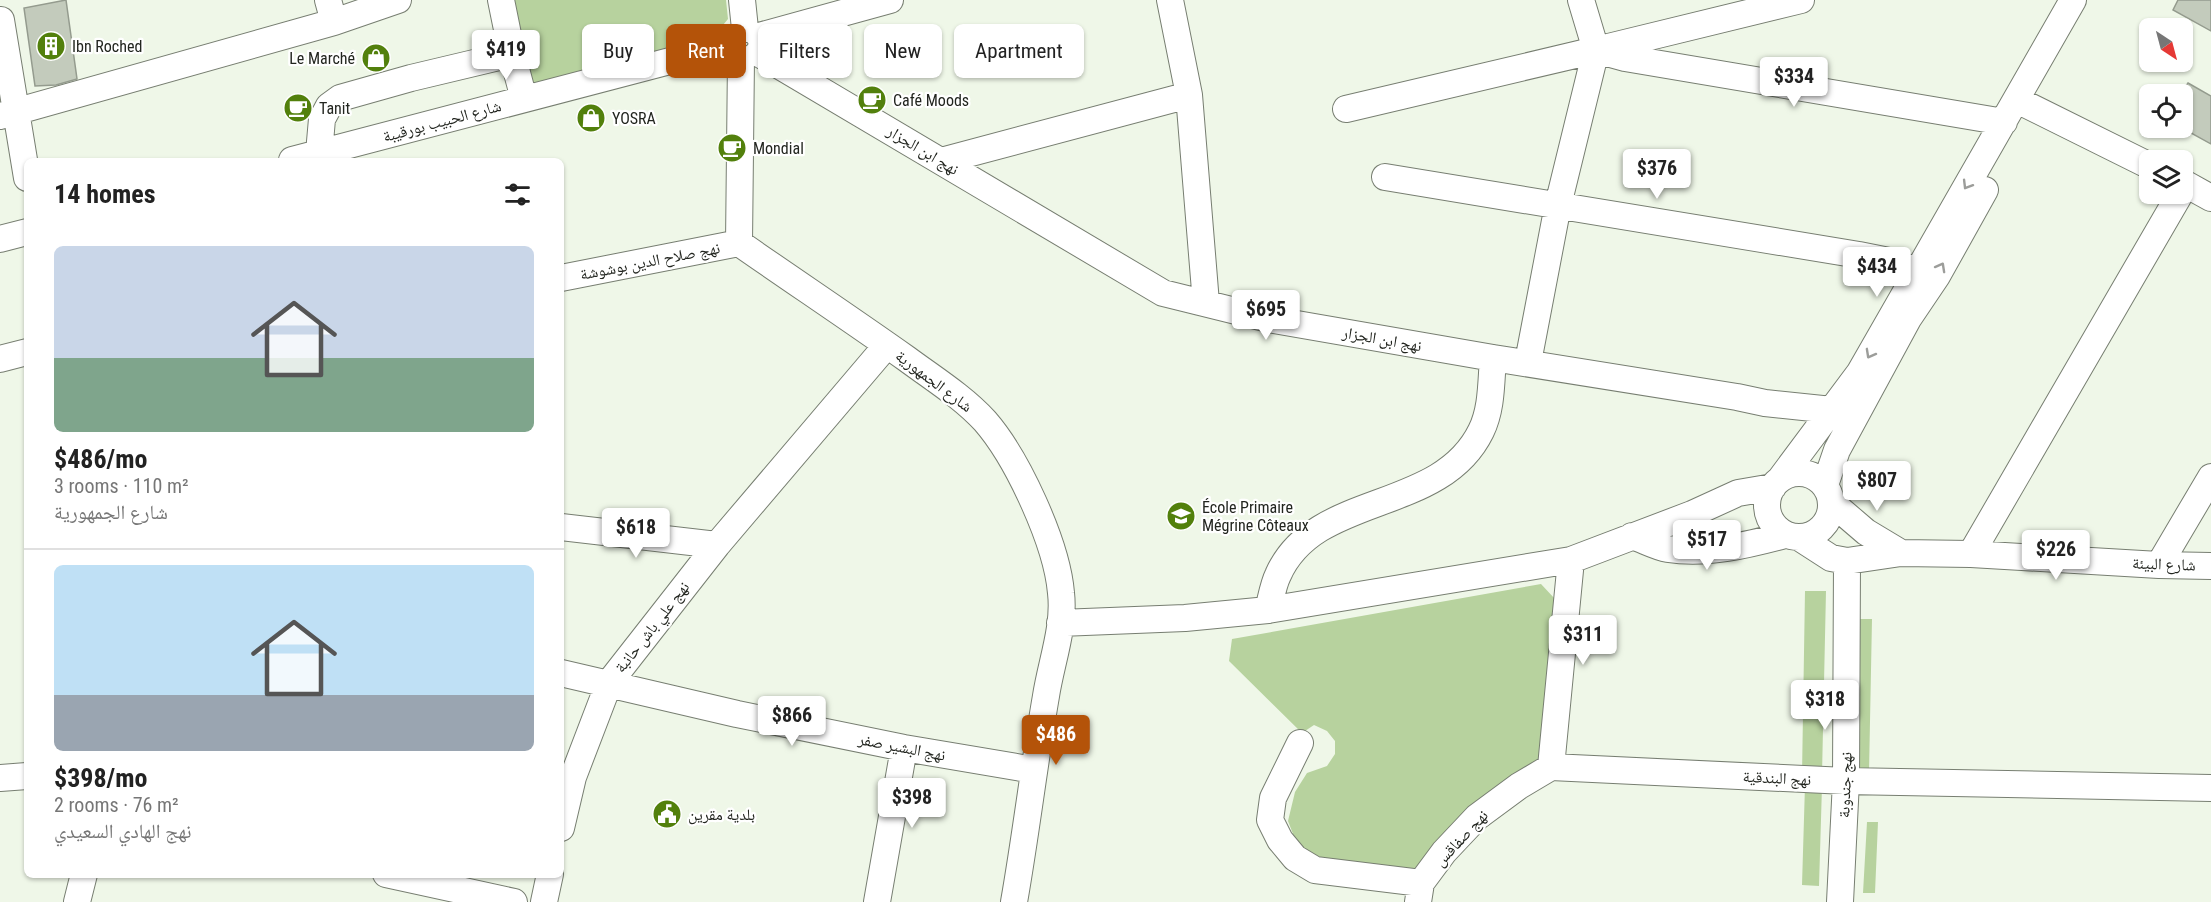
<!DOCTYPE html>
<meta charset="utf-8">
<style>
body{margin:0;font-family:"Roboto Condensed","Noto Naskh Arabic",sans-serif;background:#f2f2f2;color:#222;height:100vh;display:flex;flex-direction:column;font-size:22px;white-space:nowrap}
*{box-sizing:border-box;margin:0}
p{font-size:20px;color:#767676}
.icon{flex:none;width:33px;height:33px;fill:none;stroke:currentColor;stroke-width:2;stroke-linecap:round;stroke-linejoin:round}
.map{position:relative;flex:1;overflow:hidden}
.sheet{position:absolute;left:24px;top:158px;width:540px;height:720px;display:flex;flex-direction:column;background:#fff;border-radius:9px;box-shadow:0 2px 4px #0004}
.sheet>*{flex:none}
.top-card{position:absolute;left:582px;top:24px;width:570px;height:54px;display:flex;gap:12px}
.needle{width:39px;rotate:144deg}
.controls{position:absolute;left:2139px;top:18px;display:grid;gap:12px}
.controls a{display:grid;place-items:center;width:54px;height:54px;border-radius:9px;background:#fff;box-shadow:0 2px 4px #0004;font-size:30px}
.price{position:absolute;translate:-50% -51px;padding:0 14px;border-radius:6px;background:#fff;color:#222;font-size:20px;line-height:39px;filter:drop-shadow(0 2px 3px #0008)}
.price::after{content:'';position:absolute;left:50%;top:36px;width:18px;height:14px;margin-left:-9px;background:inherit;clip-path:polygon(0 0,100% 0,50% 100%)}
.price.on{background:#b45309;color:#fff}
ul{padding:0;list-style:none}
li{display:grid;align-content:center;gap:12px;height:318px;padding:0 30px}
li+li{border-top:2px solid #e0e0e0}
li span{display:grid;place-items:center;height:186px;border-radius:9px;color:#555}
li>.icon{margin-inline-start:auto}
span .icon{width:108px;height:108px;fill:#fffc;stroke-width:1}
li b{font-size:26px}
h2{display:flex;justify-content:space-between;align-items:center;height:72px;padding:0 30px;font-size:26px}
.tag{padding:0 21px;border-radius:9px;background:#fff;box-shadow:0 2px 4px #0004;font-size:21px;line-height:54px}
.tag.on{background:#b45309;color:#fff}
.map>svg:first-child{display:block}
.green{fill:#b7d29e}
.building{fill:#c3cbbc;stroke:#949b8e;stroke-width:1.5}
.lines{fill:none;stroke-linecap:round;stroke-linejoin:round}
.minor-casing{stroke:#777e71;stroke-width:28}
.minor{stroke:#fff;stroke-width:26}
.oneway{stroke:#9c9d9a}
.labels{text-anchor:middle;dominant-baseline:central;stroke-width:4.5;stroke-linejoin:round;paint-order:stroke}
.poi-label{font-size:16px;fill:#22251f;stroke:#fff;text-anchor:start}
.street-label{font-size:16px;fill:#22251f;stroke:#fff}
</style>
<div class="map">
<svg width="2211" height="902" viewBox="0 0 2211 902">
<rect width="100%" height="100%" fill="#eff7e8"/>
<!-- green -->
<path class="green" d="M501,0H726L728,19L709,42L532,88Z
M1541,584L1555,599L1541,764L1421,870L1331,861L1309,853L1295,839L1288,821L1295,792L1307,773L1327,766L1335,754V741L1327,731L1314,725L1302,733L1229,661L1232,639Z
M1805,591H1826L1822,775H1802Z
M1857,619H1872L1869,773H1854Z
M1805,785L1822,786L1819,886L1802,885Z
M1867,822H1878L1875,893H1863Z"/>
<!-- building -->
<path class="building" d="M66,0L77,79L56,85L35,86L24,8Z
M2178,0H2211V31L2173,10Z
M2188,83L2211,96V144L2182,128V92Z"/>
<g class="lines">
<!-- minor casing -->
<g class="minor-casing">
<path id="minor" d="M328,0L334,22
M501,0L512,54L524,99
M742,0L745,29
M1170,0L1189,95L1206,303
M1581,0L1596,50L1801,0
M1,20L27,178
M759,36L890,0
M758,53L1163,293L1268,319L1493,358L1737,397L1765,403L1832,410L1853,420
M741,58L739,243C795,282 852,320 907,359C934,379 963,397 985,421C1018,459 1057,544 1061,593C1065,627 1051,663 1046,696C1034,765 1026,834 1014,902
M2017,100L2150,166
M1346,109L1596,50L1625,58L2004,122
M0,116L334,22L398,0
M319,153L322,119L329,106L340,98L411,78L512,54
M292,160L731,45
M941,161L1189,95
M1385,177L1859,255L1889,261L1917,271
M2182,182L2211,198
M0,239L27,232
M561,278L739,243
M0,359L27,352
M1528,362L1558,205L1596,50
M1767 505a32 32 0 1 1 64 0a32 32 0 1 1-64 0Z
M1781,478L1860,372L2073,0
M1825,485L1837,450L1908,319L1937,276L1985,190
M1831,502L1866,532L1901,553
M561,527L717,545
M1632,536C1644,540 1656,547 1668,549C1707,555 1748,545 1785,535
M1800,538L1831,558L1847,561L1901,553L1971,554L2159,565L2211,566
M1971,554L2180,194
M2159,565L2211,477
M1268,610C1271,599 1273,585 1278,575C1315,491 1440,515 1481,431C1492,409 1491,382 1493,358
M1060,623L1185,618L1268,610L1571,560L1692,514L1738,493L1773,487
M561,673L737,714L904,748L1034,770
M1300,743L1273,798L1270,820L1280,840L1295,858L1315,870L1421,883
M1551,767L1846,781L2211,788
M1551,767L1571,560
M0,778L27,776
M561,828L573,777L609,683L717,545L887,345
M386,874L514,902
M77,902L84,874
M544,902L550,874
M877,902L904,748
M1418,902L1421,883L1444,852L1477,817L1519,786L1551,767
M1840,902L1846,781L1847,561"/>
</g>
<!-- minor -->
<use href="#minor" class="minor"/>
</g>
<!-- one-way arrows -->
<defs><path id="oneway-chevron" d="M-2-3.5L2.5 0L-2 3.5" fill="none" stroke-width="1.6" stroke-linecap="round" stroke-linejoin="round" transform="scale(1.5)"/></defs>
<g class="oneway">
<use href="#oneway-chevron" transform="translate(1967 185) rotate(121)"/>
<use href="#oneway-chevron" transform="translate(1941 267) rotate(-61)"/>
<use href="#oneway-chevron" transform="translate(1870 354) rotate(119)"/>
</g>
<!-- icons -->
<defs>
<g id="building-disc" transform="scale(1.5)"><circle r="9.5" fill="#52800c" stroke="#fff"/><path d="M-4-6H4V6H1V3H-1V6H-4ZM-2.5-4.3h1.7v1.8h-1.7ZM.8-4.3h1.7v1.8H.8ZM-2.5-1h1.7V.8h-1.7ZM.8-1h1.7V.8H.8Z" fill="#fff"/></g>
<g id="shop-disc" transform="scale(1.5)"><circle r="9.5" fill="#52800c" stroke="#fff"/><path d="M-5-2.5h2.3a2.7 3.5 0 0 1 5.4 0H5L5.5 6h-11ZM-1.5-2.5h3a1.5 2.3 0 0 0-3 0Z" fill="#fff"/></g>
<g id="cafe-disc" transform="scale(1.5)"><circle r="9.5" fill="#52800c" stroke="#fff"/><path d="M-5.5-4.5H6V0H3Q3 3.5 0 3.5H-2.5Q-5.5 3.5-5.5 0ZM3-3.2v2h1.7v-2ZM-6 4.5H4V6H-6Z" fill="#fff"/></g>
<g id="school-disc" transform="scale(1.5)"><circle r="9.5" fill="#52800c" stroke="#fff"/><path d="M0-5L7-2L0 1L-7-2ZM-4 1L0 2.5L4 1V4Q0 6-4 4Z" fill="#fff"/></g>
<g id="civic-disc" transform="scale(1.5)"><circle r="9.5" fill="#52800c" stroke="#fff"/><path d="M-.6-6.5H3V-4.5H.6V-3L4-1V1h2V6H-6V1h2V-1L-.6-3ZM-1.2 2.5V6h2.4V2.5Z" fill="#fff"/></g>
</defs>
<g fill-rule="evenodd">
<use href="#building-disc" x="51" y="46"/>
<use href="#shop-disc" x="376" y="58"/>
<use href="#cafe-disc" x="872" y="100"/>
<use href="#cafe-disc" x="298" y="108"/>
<use href="#shop-disc" x="591" y="118"/>
<use href="#cafe-disc" x="732" y="148"/>
<use href="#school-disc" x="1181" y="516"/>
<use href="#civic-disc" x="667" y="814"/>
</g>
<g class="labels">
<!-- poi labels -->
<g class="poi-label">
<text x="72" y="46">Ibn Roched</text>
<text x="355" y="58" text-anchor="end">Le Marché</text>
<text x="893" y="100">Café Moods</text>
<text x="319" y="108">Tanit</text>
<text x="612" y="118">YOSRA</text>
<text x="753" y="148">Mondial</text>
<text x="1202" y="507">École Primaire<tspan x="1202" dy="18">Mégrine Côteaux</tspan></text>
<text x="688" y="814">بلدية مقرين</text>
</g>
<!-- street labels -->
<g class="street-label">
<text transform="translate(442 121) rotate(-15)">شارع الحبيب بورقيبة</text>
<text transform="translate(923 150) rotate(31)">نهج ابن الجزار</text>
<text transform="translate(650 261) rotate(-11)">نهج صلاح الدين بوشوشة</text>
<text transform="translate(1382 339) rotate(10)">نهج ابن الجزار</text>
<text transform="translate(934 381) rotate(37)">شارع الجمهورية</text>
<text transform="translate(2164 564) rotate(2)">شارع البيئة</text>
<text transform="translate(652 627) rotate(-52)">نهج علي باش حانبة</text>
<text transform="translate(902 747) rotate(11)">نهج البشير صفر</text>
<text transform="translate(1777 778) rotate(3)">نهج البندقية</text>
<text transform="translate(1845 785) rotate(-88)">نهج جندوبة</text>
<text transform="translate(1461 838) rotate(-47)">نهج صفاقس</text>
</g>
</g>
</svg>
<div class="controls">
<a><svg class="needle" viewBox="-14 -14 28 28"><path d="M0-13l5 13h-10z" fill="#e53935"/><path d="M0 13l5-13h-10z" fill="#767676"/></svg></a>
<a><svg class="icon" aria-label="locate" viewBox="0 0 24 24"><circle cx="12" cy="12" r="6"/><path d="M12 2v4M12 18v4M2 12h4M18 12h4"/></svg></a>
<a><svg class="icon" aria-label="layers" viewBox="0 0 24 24"><path d="M12 4l9 5-9 5-9-5zM3 14l9 5 9-5"/></svg></a>
</div>
<b class="price" style="left:506px;top:81px">$419</b>
<b class="price" style="left:1794px;top:108px">$334</b>
<b class="price" style="left:1657px;top:200px">$376</b>
<b class="price" style="left:1877px;top:298px">$434</b>
<b class="price" style="left:1266px;top:341px">$695</b>
<b class="price" style="left:1877px;top:512px">$807</b>
<b class="price" style="left:636px;top:559px">$618</b>
<b class="price" style="left:1707px;top:571px">$517</b>
<b class="price" style="left:2056px;top:581px">$226</b>
<b class="price" style="left:1583px;top:666px">$311</b>
<b class="price" style="left:1825px;top:731px">$318</b>
<b class="price" style="left:792px;top:747px">$866</b>
<b class="price on" style="left:1056px;top:766px">$486</b>
<b class="price" style="left:912px;top:829px">$398</b>
<div class="top-card">
<a class="tag">Buy</a>
<a class="tag on">Rent</a>
<a class="tag">Filters</a>
<a class="tag">New</a>
<a class="tag">Apartment</a>
</div>
<section class="sheet">
<h2>14 homes<svg class="icon" aria-label="filters" viewBox="0 0 24 24"><path d="M4 7h16M4 17h16"/><circle cx="9" cy="7" r="2"/><circle cx="15" cy="17" r="2"/></svg></h2>
<ul>
<li><span style="background:linear-gradient(#c9d6e8 60%,#7fa58c 0)"><svg class="icon" aria-label="home" viewBox="0 0 24 24"><path d="M3 11l9-7 9 7M6 9v11h12V9"/></svg></span><div><b>$486/mo</b><p>3 rooms · 110 m²</p><p>شارع الجمهورية</p></div></li>
<li><span style="background:linear-gradient(#bfe0f5 70%,#9aa5b1 0)"><svg class="icon" aria-label="home" viewBox="0 0 24 24"><path d="M3 11l9-7 9 7M6 9v11h12V9"/></svg></span><div><b>$398/mo</b><p>2 rooms · 76 m²</p><p>نهج الهادي السعيدي</p></div></li>
</ul>
</section>
</div>
